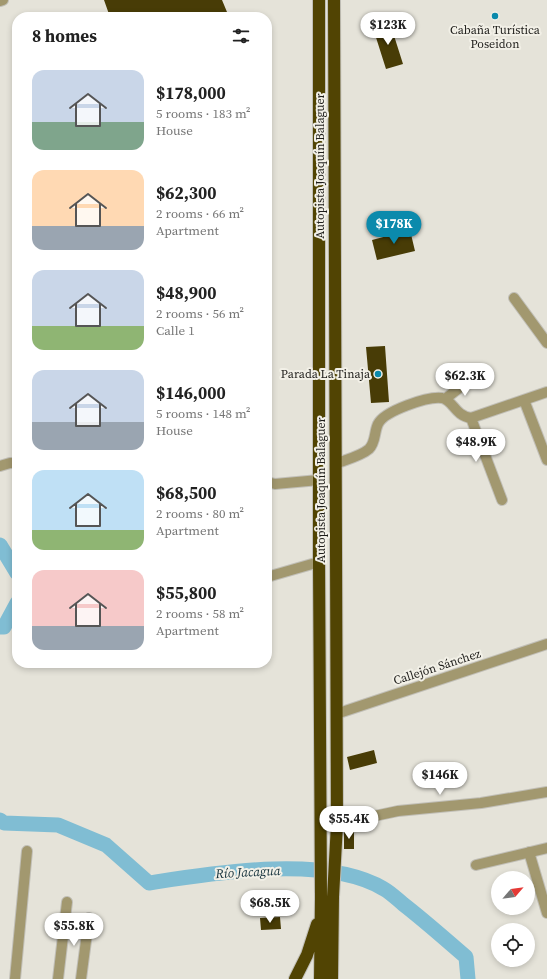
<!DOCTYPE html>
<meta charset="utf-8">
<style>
body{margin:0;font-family:"Source Serif 4",serif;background:#f6f6f6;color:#222;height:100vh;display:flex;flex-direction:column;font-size:15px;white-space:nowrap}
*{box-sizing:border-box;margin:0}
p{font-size:13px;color:#767676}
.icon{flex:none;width:22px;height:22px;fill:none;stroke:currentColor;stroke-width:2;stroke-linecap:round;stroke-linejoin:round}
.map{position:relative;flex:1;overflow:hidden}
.sheet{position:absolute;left:12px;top:12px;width:260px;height:656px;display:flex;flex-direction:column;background:#fff;border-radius:16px;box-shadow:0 2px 6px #0003}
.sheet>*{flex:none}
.needle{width:26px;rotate:62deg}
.controls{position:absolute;left:491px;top:871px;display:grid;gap:8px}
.controls a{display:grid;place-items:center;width:44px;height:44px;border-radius:50%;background:#fff;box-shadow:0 2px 6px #0003;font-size:20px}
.price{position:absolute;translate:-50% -34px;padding:0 9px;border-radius:14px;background:#fff;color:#222;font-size:13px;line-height:26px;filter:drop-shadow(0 1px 2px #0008)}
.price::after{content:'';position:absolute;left:50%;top:24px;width:12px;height:9px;margin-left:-6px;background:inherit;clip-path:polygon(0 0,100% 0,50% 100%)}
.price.selected{background:#0b8aac;color:#fff}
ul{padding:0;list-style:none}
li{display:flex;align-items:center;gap:12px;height:100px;padding:0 20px}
li span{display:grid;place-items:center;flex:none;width:112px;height:80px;border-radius:12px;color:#555}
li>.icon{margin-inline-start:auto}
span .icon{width:48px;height:48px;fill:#fffc;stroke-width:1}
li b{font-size:17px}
h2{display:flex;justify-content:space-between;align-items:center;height:48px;padding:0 20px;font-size:17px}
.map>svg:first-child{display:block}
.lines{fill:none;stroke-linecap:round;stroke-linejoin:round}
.river{stroke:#80bdd3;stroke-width:15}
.building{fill:#483c06}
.minor-casing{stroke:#c1bfb7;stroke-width:12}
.highway-casing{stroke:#c1bfb7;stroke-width:14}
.minor{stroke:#a2986f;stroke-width:10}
.highway{stroke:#514403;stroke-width:12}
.poi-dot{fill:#0b8aac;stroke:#f2f0e7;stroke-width:1.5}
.labels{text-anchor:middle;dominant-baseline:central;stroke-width:4;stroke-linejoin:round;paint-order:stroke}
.poi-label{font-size:12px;fill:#1e1d1a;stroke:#f2f0e7}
.street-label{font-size:12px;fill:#1e1d1a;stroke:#f2f0e7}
.water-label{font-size:13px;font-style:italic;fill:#102e39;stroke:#f2f0e7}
</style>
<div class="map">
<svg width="547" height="979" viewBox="0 0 547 979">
<rect width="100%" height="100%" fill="#e5e3d9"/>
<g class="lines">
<!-- river -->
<path class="river" d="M0,545L17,573
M0,627H4L17,603
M0,820L4,823L58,825L106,845L149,883C214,873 326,854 384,889C391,893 397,899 403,904C425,921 445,939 466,957L468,979"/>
</g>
<!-- building -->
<path class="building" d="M104,0H222L227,12L214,17H110Z
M390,23L403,64L386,69L373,28Z
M410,230L415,251L377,260L372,240Z
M385,346L389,402L371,403L366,347Z
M374,750L377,763L350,770L347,757Z
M344,831H354V849H344Z
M280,917L281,929L261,930L260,918Z"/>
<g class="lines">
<!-- minor casing -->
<g class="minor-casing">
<path id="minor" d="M0,1L3,0
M514,298L547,343
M445,399L458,389L462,378
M524,400L547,460
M471,418L502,500
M335,464C345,460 361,456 369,449C376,442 374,432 378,424C384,411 428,396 442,398C454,401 454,415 471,418L547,392
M0,466L10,463H17
M267,482L275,484L319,480
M267,577L319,562
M336,714L547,644
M337,824L398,811L481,803L547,792
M529,852L547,913
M476,865L547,848
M15,979L27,851
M58,979L67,902
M81,979L89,918"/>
</g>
<!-- highway casing -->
<g class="highway-casing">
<path id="highway" d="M319,0V562L321,897L320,979
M295,979L307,955L317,924
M332,979L333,897L337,824L334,0"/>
</g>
<!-- minor -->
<use href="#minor" class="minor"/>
<!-- highway -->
<use href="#highway" class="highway"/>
</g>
<!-- markers -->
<g class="poi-dot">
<circle cx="495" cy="16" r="4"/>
<circle cx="378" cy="374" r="4"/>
</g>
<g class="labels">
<!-- poi labels -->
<g class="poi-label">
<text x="495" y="30">Cabaña Turística<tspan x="495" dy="14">Poseidon</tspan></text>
<text x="370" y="374" text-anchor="end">Parada La Tinaja</text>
</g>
<!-- street labels -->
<g class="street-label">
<text transform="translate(320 166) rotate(-90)">Autopista Joaquín Balaguer</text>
<text transform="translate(321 490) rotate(-90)">Autopista Joaquín Balaguer</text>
<text transform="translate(437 667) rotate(-18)">Callejón Sánchez</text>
</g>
<!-- water labels -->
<g class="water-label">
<text transform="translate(248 872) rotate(-3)">Río Jacagua</text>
</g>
</g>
</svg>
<div class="controls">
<a><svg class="needle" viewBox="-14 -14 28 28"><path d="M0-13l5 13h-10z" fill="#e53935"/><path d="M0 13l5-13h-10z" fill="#767676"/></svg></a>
<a><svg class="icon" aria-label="locate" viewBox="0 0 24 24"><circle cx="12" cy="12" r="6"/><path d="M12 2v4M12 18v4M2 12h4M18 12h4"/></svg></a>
</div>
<b class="price" style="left:388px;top:46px">$123K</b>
<b class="price selected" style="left:394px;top:245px">$178K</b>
<b class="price" style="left:465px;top:397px">$62.3K</b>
<b class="price" style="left:476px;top:463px">$48.9K</b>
<b class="price" style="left:440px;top:796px">$146K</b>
<b class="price" style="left:349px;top:840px">$55.4K</b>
<b class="price" style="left:270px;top:924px">$68.5K</b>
<b class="price" style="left:74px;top:947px">$55.8K</b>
<section class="sheet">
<h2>8 homes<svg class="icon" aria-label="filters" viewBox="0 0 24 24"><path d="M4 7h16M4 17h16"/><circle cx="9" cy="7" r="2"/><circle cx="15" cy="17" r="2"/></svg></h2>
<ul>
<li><span style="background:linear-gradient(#c9d6e8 65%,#7fa58c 0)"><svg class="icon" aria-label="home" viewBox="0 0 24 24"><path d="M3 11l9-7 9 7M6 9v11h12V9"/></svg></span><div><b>$178,000</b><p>5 rooms · 183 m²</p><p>House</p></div></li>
<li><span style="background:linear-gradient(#ffd9b3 70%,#9aa5b1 0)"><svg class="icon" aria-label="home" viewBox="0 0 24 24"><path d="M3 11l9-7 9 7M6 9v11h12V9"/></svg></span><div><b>$62,300</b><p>2 rooms · 66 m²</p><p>Apartment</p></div></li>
<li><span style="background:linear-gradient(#c9d6e8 70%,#8fb573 0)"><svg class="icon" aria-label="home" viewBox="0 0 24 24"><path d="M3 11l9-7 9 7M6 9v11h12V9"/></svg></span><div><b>$48,900</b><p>2 rooms · 56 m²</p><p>Calle 1</p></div></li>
<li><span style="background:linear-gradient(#c9d6e8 65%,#9aa5b1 0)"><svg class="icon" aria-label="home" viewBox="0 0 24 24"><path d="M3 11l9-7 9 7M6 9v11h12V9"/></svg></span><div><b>$146,000</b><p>5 rooms · 148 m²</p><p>House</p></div></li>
<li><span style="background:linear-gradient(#bfe0f5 75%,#8fb573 0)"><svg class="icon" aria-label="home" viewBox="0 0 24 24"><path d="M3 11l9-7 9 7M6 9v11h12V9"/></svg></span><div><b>$68,500</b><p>2 rooms · 80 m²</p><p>Apartment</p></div></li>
<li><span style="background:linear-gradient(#f6c9c9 70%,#9aa5b1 0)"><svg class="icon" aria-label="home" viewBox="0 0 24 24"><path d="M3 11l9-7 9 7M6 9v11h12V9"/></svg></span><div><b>$55,800</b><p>2 rooms · 58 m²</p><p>Apartment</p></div></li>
</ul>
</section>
</div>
